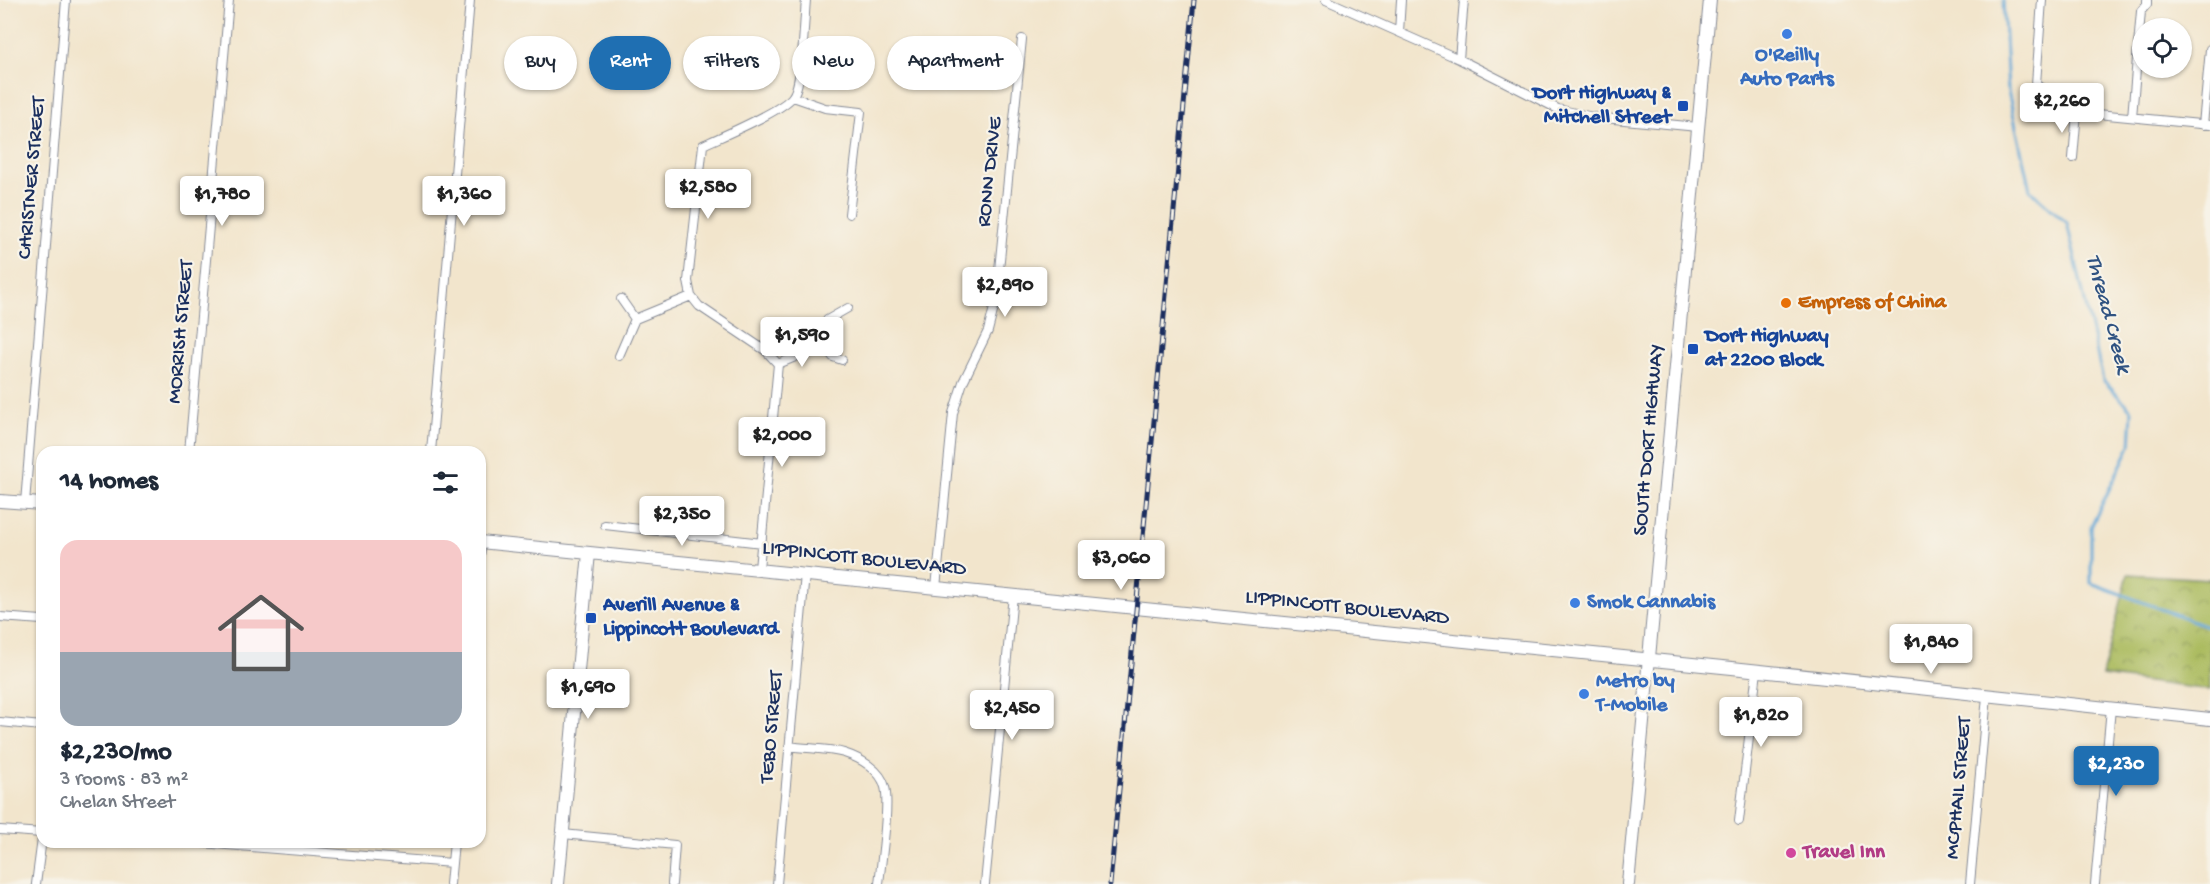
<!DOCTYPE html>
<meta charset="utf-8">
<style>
body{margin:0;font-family:"Gochi Hand",sans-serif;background:#f6f6f7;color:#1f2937;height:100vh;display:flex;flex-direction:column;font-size:22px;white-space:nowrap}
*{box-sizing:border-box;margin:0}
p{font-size:20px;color:#747a83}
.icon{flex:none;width:33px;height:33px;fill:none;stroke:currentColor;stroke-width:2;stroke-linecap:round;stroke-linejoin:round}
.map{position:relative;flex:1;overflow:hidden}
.drawer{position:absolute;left:36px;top:446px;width:450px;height:402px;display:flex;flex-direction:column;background:#fff;border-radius:18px;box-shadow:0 2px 4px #0004}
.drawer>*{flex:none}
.hud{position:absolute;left:504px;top:36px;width:570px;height:54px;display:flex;gap:12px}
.fabs{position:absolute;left:2132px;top:18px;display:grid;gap:12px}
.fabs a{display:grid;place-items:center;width:60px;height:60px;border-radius:50%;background:#fff;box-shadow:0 2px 4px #0004;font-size:30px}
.price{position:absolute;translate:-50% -51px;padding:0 14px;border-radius:6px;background:#fff;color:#222;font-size:20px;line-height:39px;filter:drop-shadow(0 2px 3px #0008)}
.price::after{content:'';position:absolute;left:50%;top:36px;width:18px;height:14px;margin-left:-9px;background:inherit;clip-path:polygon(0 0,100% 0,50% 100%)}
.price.on{background:#1f6fb2;color:#fff}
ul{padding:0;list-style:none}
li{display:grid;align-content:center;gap:12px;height:318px;padding:0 24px}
li span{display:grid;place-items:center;height:186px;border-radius:18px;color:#555}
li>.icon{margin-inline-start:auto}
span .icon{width:108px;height:108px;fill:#fffc;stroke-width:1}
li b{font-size:26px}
h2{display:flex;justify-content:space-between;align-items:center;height:72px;padding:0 24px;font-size:26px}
.pill{padding:0 21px;border-radius:27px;background:#fff;box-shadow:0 2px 4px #0004;font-size:21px;line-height:54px}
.pill.on{background:#1f6fb2;color:#fff}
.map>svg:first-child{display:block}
.park{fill:url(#park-crowns);stroke:#63755e;stroke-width:1.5}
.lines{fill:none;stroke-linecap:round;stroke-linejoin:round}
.stream{stroke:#60a6d6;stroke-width:3}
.street-casing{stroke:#868a95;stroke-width:10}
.secondary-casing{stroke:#868a95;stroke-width:14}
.primary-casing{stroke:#868a95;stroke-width:14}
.street{stroke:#fff;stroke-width:8}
.secondary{stroke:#fff;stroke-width:12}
.primary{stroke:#fff;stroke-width:12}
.rail-casing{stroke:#1b2f5e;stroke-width:5}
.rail{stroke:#f7f3e8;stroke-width:3;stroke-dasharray:9;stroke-linecap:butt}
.shop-dot{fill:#3f7fe0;stroke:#f7f3e8;stroke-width:2}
.transit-dot{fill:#1a4fb4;stroke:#f7f3e8;stroke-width:2}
.food-dot{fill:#e8710a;stroke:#f7f3e8;stroke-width:2}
.hotel-dot{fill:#d1479c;stroke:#f7f3e8;stroke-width:2}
.labels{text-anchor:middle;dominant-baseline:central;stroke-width:4.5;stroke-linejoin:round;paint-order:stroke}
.shop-label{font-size:21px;font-weight:bold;fill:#366cbe;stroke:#f7f3e8;text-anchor:start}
.transit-label{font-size:21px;font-weight:bold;fill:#164399;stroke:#f7f3e8;text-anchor:start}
.street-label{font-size:21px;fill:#1b2f5e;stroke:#f7f3e8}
.food-label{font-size:21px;font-weight:bold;fill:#c56008;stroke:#f7f3e8;text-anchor:start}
.hotel-label{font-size:21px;font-weight:bold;fill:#b23c85;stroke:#f7f3e8;text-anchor:start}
.water-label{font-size:22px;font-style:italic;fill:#305382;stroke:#f7f3e8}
</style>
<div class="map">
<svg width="2210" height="884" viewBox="0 0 2210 884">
<defs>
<pattern id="park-crowns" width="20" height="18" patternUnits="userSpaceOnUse" patternTransform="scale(1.5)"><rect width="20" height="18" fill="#abbb5e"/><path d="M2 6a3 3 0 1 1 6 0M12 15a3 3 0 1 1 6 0" fill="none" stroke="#8a9851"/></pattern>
</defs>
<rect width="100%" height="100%" fill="#f7f3e8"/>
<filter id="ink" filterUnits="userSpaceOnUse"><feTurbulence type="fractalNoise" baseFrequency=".0167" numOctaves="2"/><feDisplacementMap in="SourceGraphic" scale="12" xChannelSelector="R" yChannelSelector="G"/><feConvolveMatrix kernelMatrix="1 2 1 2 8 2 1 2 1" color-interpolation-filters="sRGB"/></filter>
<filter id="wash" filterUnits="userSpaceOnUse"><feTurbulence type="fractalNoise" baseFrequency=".008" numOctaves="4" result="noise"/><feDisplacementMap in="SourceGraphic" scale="24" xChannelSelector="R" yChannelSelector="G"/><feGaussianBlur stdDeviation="1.35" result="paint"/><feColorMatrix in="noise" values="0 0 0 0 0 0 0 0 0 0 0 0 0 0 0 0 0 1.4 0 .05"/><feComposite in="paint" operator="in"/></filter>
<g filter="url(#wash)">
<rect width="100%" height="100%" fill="#f2e5cc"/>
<!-- park -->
<path class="park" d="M2128,574L2210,579V690L2102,676Z"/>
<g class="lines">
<!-- stream -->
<path class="stream" d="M2003,0L2008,91L2030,190L2067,223L2103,380L2132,411L2130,446L2091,527V583L2210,627"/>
</g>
</g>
<g filter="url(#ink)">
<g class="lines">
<!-- street casing -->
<g class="street-casing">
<path id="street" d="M1326,0L1459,59L1558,109L1593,117L1698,127
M2042,0L2036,84L2077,112L2210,125
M1399,32L1401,0
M1459,59L1464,0
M793,97L825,108L861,112L849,214
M2132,117L2141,11L2147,4V0
M2203,125L2210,49
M2073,158L2077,112
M621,299L635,319
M635,319L691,296
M821,341L833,357L842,360
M619,356L635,319
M778,364L817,348L821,341L827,320L848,308
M189,452L229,0
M431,452L470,0
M25,503L66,0
M605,525L762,543
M480,556L482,542
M759,569L778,364L766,351L699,306L691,296L688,281L703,145C722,136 783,111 793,96C803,82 804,20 806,0
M936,588L953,413L963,382L988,331L996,300L1022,39
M0,617L42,620
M0,722L42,726
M789,746C807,749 827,748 844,753C860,758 881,770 885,787C890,805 881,863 879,884
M1739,821L1757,671
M0,830L42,833
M563,834L675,845L672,884
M189,842L452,863
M36,884L42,839
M450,884L454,842
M777,884L805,574
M985,884L1013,595
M1970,884L1987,696
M2095,884L2111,708"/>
</g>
<!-- secondary casing -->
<g class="secondary-casing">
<path id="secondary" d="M0,501L42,504
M480,542L1732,668L2210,719
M558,884L589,553"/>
</g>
<!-- primary casing -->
<g class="primary-casing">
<path id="primary" d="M1628,884L1710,0"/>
</g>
<!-- street -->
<use href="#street" class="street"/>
<!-- secondary -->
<use href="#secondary" class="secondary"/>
<!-- primary -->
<use href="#primary" class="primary"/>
<!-- rail casing -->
<g class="rail-casing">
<path id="rail" d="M1110,884L1194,0"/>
</g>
<!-- rail -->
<use href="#rail" class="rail"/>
</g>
</g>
<!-- markers -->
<g class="shop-dot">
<circle cx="1787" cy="34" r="6"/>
<circle cx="1575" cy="603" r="6"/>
<circle cx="1584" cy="694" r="6"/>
</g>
<g class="transit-dot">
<rect x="1677" y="100" width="12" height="12" rx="3"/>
<rect x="1687" y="343" width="12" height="12" rx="3"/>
<rect x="585" y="612" width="12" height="12" rx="3"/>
</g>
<circle class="food-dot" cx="1786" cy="303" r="6"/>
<circle class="hotel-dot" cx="1791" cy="853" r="6"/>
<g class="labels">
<!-- shop labels -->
<g class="shop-label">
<text x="1787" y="56" text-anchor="middle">O'Reilly<tspan x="1787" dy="24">Auto Parts</tspan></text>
<text x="1587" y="603">Smok Cannabis</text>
<text x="1596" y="682">Metro by<tspan x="1596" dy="24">T-Mobile</tspan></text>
</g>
<!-- transit labels -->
<g class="transit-label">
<text x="1671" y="94" text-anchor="end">Dort Highway &amp;<tspan x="1671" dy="24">Mitchell Street</tspan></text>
<text x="1705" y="337">Dort Highway<tspan x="1705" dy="24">at 2200 Block</tspan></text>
<text x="603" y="606">Averill Avenue &amp;<tspan x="603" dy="24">Lippincott Boulevard</tspan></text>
</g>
<!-- street labels -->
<g class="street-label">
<text transform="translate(991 172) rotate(-84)">RONN DRIVE</text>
<text transform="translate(33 178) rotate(-85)">CHRISTNER STREET</text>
<text transform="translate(182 332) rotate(-85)">MORRISH STREET</text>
<text transform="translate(1650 440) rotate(-85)">SOUTH DORT HIGHWAY</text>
<text transform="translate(864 560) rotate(6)">LIPPINCOTT BOULEVARD</text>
<text transform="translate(1347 609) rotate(6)">LIPPINCOTT BOULEVARD</text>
<text transform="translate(773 727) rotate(-85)">TEBO STREET</text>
<text transform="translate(1960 788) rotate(-85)">MCPHAIL STREET</text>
</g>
<!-- food labels -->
<g class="food-label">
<text x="1798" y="303">Empress of China</text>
</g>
<!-- hotel labels -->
<g class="hotel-label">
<text x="1803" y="853">Travel Inn</text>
</g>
<!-- water labels -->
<g class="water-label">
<text transform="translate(2107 314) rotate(75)">Thread Creek</text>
</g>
</g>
</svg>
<div class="fabs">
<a><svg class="icon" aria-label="locate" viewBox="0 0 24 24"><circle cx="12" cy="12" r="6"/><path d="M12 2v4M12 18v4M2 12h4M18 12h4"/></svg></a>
</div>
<b class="price" style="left:2062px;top:134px">$2,260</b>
<b class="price" style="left:708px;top:220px">$2,580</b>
<b class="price" style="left:222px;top:227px">$1,780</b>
<b class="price" style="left:464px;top:227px">$1,360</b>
<b class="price" style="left:1005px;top:318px">$2,890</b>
<b class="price" style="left:802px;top:368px">$1,590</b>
<b class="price" style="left:782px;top:468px">$2,000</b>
<b class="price" style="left:682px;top:547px">$2,350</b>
<b class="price" style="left:1121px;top:591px">$3,060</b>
<b class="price" style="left:1931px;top:675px">$1,840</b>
<b class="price" style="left:588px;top:720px">$1,690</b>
<b class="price" style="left:1012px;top:741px">$2,450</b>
<b class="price" style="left:1761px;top:748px">$1,820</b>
<b class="price on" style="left:2116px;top:797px">$2,230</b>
<div class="hud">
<a class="pill">Buy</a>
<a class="pill on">Rent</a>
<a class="pill">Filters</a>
<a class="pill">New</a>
<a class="pill">Apartment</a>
</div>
<section class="drawer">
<h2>14 homes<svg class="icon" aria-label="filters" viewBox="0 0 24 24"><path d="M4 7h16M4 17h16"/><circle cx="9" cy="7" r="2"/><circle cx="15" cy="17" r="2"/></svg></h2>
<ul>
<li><span style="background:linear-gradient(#f6c9c9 60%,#9aa5b1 0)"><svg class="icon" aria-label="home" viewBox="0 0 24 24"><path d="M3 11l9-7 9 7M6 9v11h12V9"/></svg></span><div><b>$2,230/mo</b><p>3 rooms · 83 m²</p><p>Chelan Street</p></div></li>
</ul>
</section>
</div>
